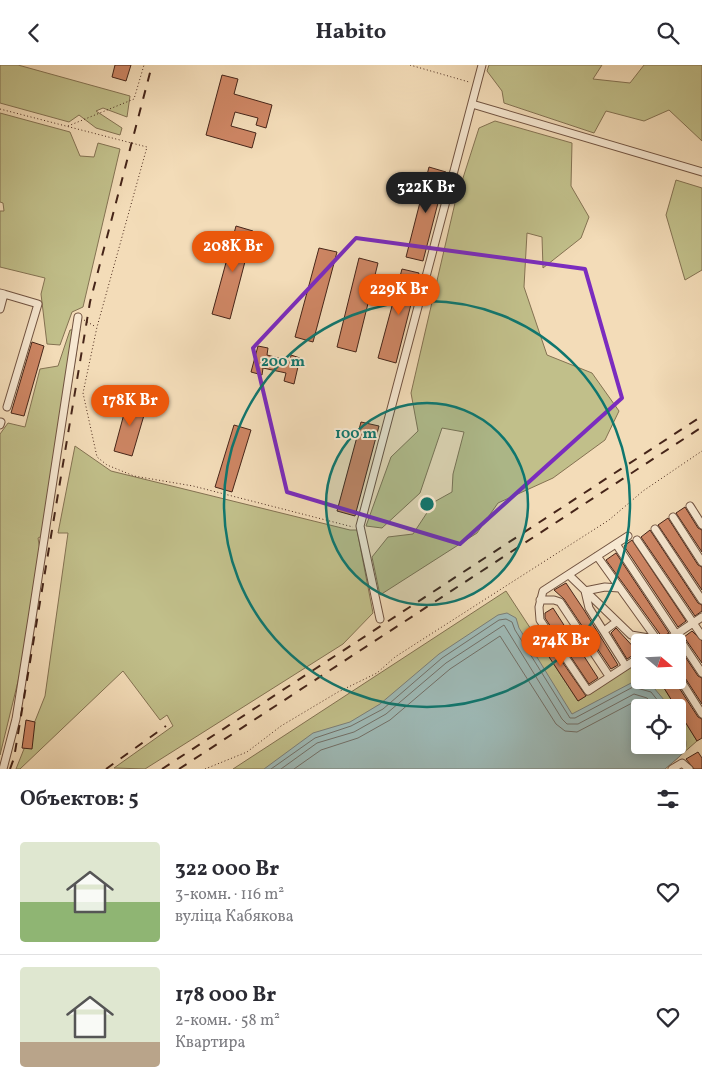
<!DOCTYPE html>
<html lang="ru">
<meta charset="utf-8">
<style>
body{margin:0;font-family:Vollkorn,serif;background:#f7f7f7;color:#2b2b33;height:100vh;display:flex;flex-direction:column;font-size:19px;white-space:nowrap}
*{box-sizing:border-box;margin:0}
p{font-size:16px;color:#7c7c81}
.icon{flex:none;width:28px;height:28px;fill:none;stroke:currentColor;stroke-width:2;stroke-linecap:round;stroke-linejoin:round}
.map{position:relative;height:704px;overflow:hidden}
.drawer{display:flex;flex-direction:column;background:#fff;flex:1}
.drawer>*{flex:none}
.needle{width:32px;rotate:109deg}
.tools{position:absolute;left:631px;top:569px;display:grid;gap:10px}
.tools a{display:grid;place-items:center;width:55px;height:55px;border-radius:5px;background:#fff;box-shadow:0 2px 12px #0003;font-size:25px}
.price{position:absolute;translate:-50% -42px;padding:0 11px;border-radius:18px;background:#ea580c;color:#fff;font-size:16px;line-height:32px;filter:drop-shadow(0 1px 2px #0008)}
.price::after{content:'';position:absolute;left:50%;top:30px;width:15px;height:11px;margin-left:-8px;background:inherit;clip-path:polygon(0 0,100% 0,50% 100%)}
.price.active{background:#222;color:#fff}
ul{padding:0;list-style:none}
li{display:flex;align-items:center;gap:15px;height:125px;padding:0 20px}
li+li{border-top:1px solid #e1e1e2}
li span{display:grid;place-items:center;flex:none;width:140px;height:100px;border-radius:5px;color:#555}
li>.icon{margin-inline-start:auto}
span .icon{width:60px;height:60px;fill:#fffc;stroke-width:1}
li b{font-size:21px}
h2{display:flex;justify-content:space-between;align-items:center;height:60px;padding:0 20px;font-size:21px}
header{display:flex;justify-content:space-between;align-items:center;height:65px;padding:0 20px;background:#fff;font-size:22px;font-weight:700}
.map>svg:first-child{display:block}
.green{fill:#c1bf8a;stroke:#847252}
.water{fill:#9ebab7;stroke:#7b7e78}
.lines{fill:none;stroke-linecap:round;stroke-linejoin:round}
.shore{stroke:#727068;stroke-width:1}
.building{fill:#ce8664;stroke:#462519}
.minor-casing{stroke:#715341;stroke-width:9}
.path{stroke:#462519;stroke-width:1;stroke-dasharray:1 2.5;stroke-linecap:butt}
.minor{stroke:#f7e8d1;stroke-width:7}
.rail{stroke:#462519;stroke-width:2;stroke-dasharray:9 9;stroke-linecap:butt}
.marked{fill:none;stroke:#7b2cbf;stroke-width:4;stroke-linejoin:round}
.ring{fill:none;stroke:#0f766e;stroke-width:2.5}
.centre{fill:#0f766e;stroke:#f7e8d1;stroke-width:2.5}
.ring-label{font-size:15px;text-anchor:middle;font-weight:bold;fill:#0f766e;stroke:#f7e8d1;stroke-width:4;stroke-linejoin:round;paint-order:stroke}
</style>
<header><svg class="icon" aria-label="back" viewBox="0 0 24 24"><path d="M15 5l-7 7 7 7"/></svg>Habito<svg class="icon" aria-label="search" viewBox="0 0 24 24"><circle cx="10" cy="10" r="6"/><path d="M15 15l6 6"/></svg></header>
<div class="map">
<svg width="702" height="704" viewBox="0 0 702 704">
<rect width="100%" height="100%" fill="#f3dcb8"/>
<filter id="stains"><feTurbulence type="fractalNoise" baseFrequency=".004" numOctaves="4"/><feColorMatrix values="0 0 0 0 .2 0 0 0 0 .09 0 0 0 0 .02 0 0 0 .5 -.17"/></filter>
<radialGradient id="worn" r=".72"><stop offset=".6" stop-color="#630" stop-opacity="0"/><stop offset="1" stop-color="#630" stop-opacity=".3"/></radialGradient>
<!-- green -->
<path class="green" d="M0,0H18L130,31L127,52L103,43L96,46L122,63L120,70L96,63L79,50L69,57L0,38Z
M489,0H602L593,14L630,18L644,0H702V76L669,45L644,56L606,46L594,68L504,38L502,26L487,6Z
M0,48L70,67L80,91L94,92L98,78L120,84L83,242L72,247L60,280L47,279L41,229L45,213L0,202V146H4L3,138L0,137Z
M495,56L572,78L571,121L589,152L581,173L543,203L542,172L527,168L524,222L547,290L592,308L619,346L605,375L553,413L498,438L477,468L380,530L372,492L388,472L413,469L434,437L452,427L453,409L464,367L442,363L420,428L382,463L366,461L391,392L418,366L411,328L455,138L479,63Z
M676,115L702,123V205L685,215L666,150Z
M80,264L48,468L38,473L40,485L21,604L0,690V369L8,358L25,362L40,304L58,301L70,265Z
M75,381L111,406L350,465H357L373,548L343,579L145,704L114,703L173,661L167,650L160,655L123,606L20,704H16L45,631L68,468H58Z
M506,526L578,636L640,596V615H659L676,642H640V680H678V644L697,676L665,704H233Z"/>
<!-- water -->
<path class="water" d="M507,548L516,553L519,563L572,649L633,617L654,623L670,642H640V680H678V656C692,685 688,684 665,704H264L313,668L350,657L380,639L439,589L498,550Z"/>
<g class="lines">
<!-- shore -->
<path class="shore" d="M271,704L315,673L351,661L383,644L442,593L499,555L506,554L512,557L515,565L570,653H575L633,622L651,627L663,642
M281,704L317,678L354,667L386,649L446,598L504,560L562,654L567,659H578L634,629L647,633L655,642
M294,704L321,685L358,673L390,655L450,604L500,571L556,659L565,666L577,667L634,637L646,642"/>
</g>
<!-- building -->
<path class="building" d="M115,0H131L126,16L112,12Z
M222,10L238,14L234,29L272,40L266,63L256,60L258,53L235,47L231,61L256,68L252,83L206,70Z
M429,102L446,107L423,196L406,192Z
M236,161L253,166L230,254L212,249Z
M319,183L337,187L313,277L295,272Z
M359,193L378,198L356,287L337,282Z
M402,204L419,208L396,298L378,293Z
M32,277L44,281L24,351L11,348Z
M258,281L268,283L267,290L290,296L291,290L300,293L294,319L284,316L286,308L263,303L262,310L251,307Z
M128,334L147,340L132,391L114,386Z
M361,357L379,361L355,451L337,446Z
M234,360L251,365L232,427L215,422Z
M685,442L698,463L702,465V487L676,448Z
M668,453L698,500L702,502V525L658,460Z
M650,465L698,538L702,540V546L695,551L641,472Z
M632,475L686,556L678,562L624,481Z
M616,488L669,568L662,572L606,495Z
M566,518L584,545L618,600L611,604L564,534L554,525Z
M553,543L598,613L589,619L545,553V548Z
M616,563L638,587L627,594L611,568Z
M540,565L586,631L578,636L534,569Z
M692,566L702,576V598L684,572Z
M678,581L698,611L702,613V639L678,602Z
M659,615H674L698,652L702,654V673L697,676Z
M26,655L35,657L32,684L22,683Z
M698,687L702,693V704H694L686,694Z"/>
<g class="lines">
<!-- minor casing -->
<g class="minor-casing">
<path id="minor" d="M472,39L702,107
M4,229L38,239L7,342
M0,244L4,229L0,228
M0,360L1,357
M690,441L702,460
M673,452L702,497
M655,464L702,535
M628,471L543,526L539,542L540,555L588,626L640,592
M637,475L702,571
M616,479L702,608
M597,491L658,576
M569,510L631,570L649,573L658,578
M619,523L605,522L585,526L589,543L625,600
M540,535H554L560,537L609,611
M380,554L360,461L482,0
M604,566L616,557
M663,578L702,552
M678,611L702,649
M3,704L16,654L32,553L78,252
M672,704L682,698L689,704"/>
</g>
<!-- path -->
<path class="path" d="M410,0L469,17
M0,44L147,82L97,262L83,328L97,392L107,400L134,411L193,421L353,462
M68,61L134,34L144,0
M84,255L96,262
M205,704L247,687L281,661L338,627L377,608L395,592L609,455L643,426L702,386"/>
<!-- minor -->
<use href="#minor" class="minor"/>
<!-- rail -->
<path class="rail" d="M10,704L14,693L90,237L152,0
M106,704L166,661
M162,704L702,351
M179,704L702,362"/>
</g>
<!-- marked area -->
<path class="marked" d="M356,173L585,204L622,333L460,479L287,427L253,283Z"/>
<!-- distance rings -->
<circle cx="427" cy="439" r="101" fill="#0f766e" fill-opacity=".12"/>
<g class="ring">
<circle cx="427" cy="439" r="101"/>
<circle cx="427" cy="439" r="203"/>
</g>
<circle cx="427" cy="439" r="8" class="centre"/>
<g class="ring-label">
<text x="283" y="301">200 m</text>
<text x="356" y="373">100 m</text>
</g>
<rect width="100%" height="100%" filter="url(#stains)"/>
<rect width="100%" height="100%" fill="url(#worn)"/>
</svg>
<div class="tools">
<a><svg class="needle" viewBox="-14 -14 28 28"><path d="M0-13l5 13h-10z" fill="#e53935"/><path d="M0 13l5-13h-10z" fill="#7c7c81"/></svg></a>
<a><svg class="icon" aria-label="locate" viewBox="0 0 24 24"><circle cx="12" cy="12" r="6"/><path d="M12 2v4M12 18v4M2 12h4M18 12h4"/></svg></a>
</div>
<b class="price active" style="left:426px;top:149px">322K Br</b>
<b class="price" style="left:233px;top:208px">208K Br</b>
<b class="price" style="left:399px;top:251px">229K Br</b>
<b class="price" style="left:130px;top:362px">178K Br</b>
<b class="price" style="left:561px;top:602px">274K Br</b>
</div>
<section class="drawer">
<h2>Объектов: 5<svg class="icon" aria-label="filters" viewBox="0 0 24 24"><path d="M4 7h16M4 17h16"/><circle cx="9" cy="7" r="2"/><circle cx="15" cy="17" r="2"/></svg></h2>
<ul>
<li><span style="background:linear-gradient(#dfe7d0 60%,#8fb573 0)"><svg class="icon" aria-label="home" viewBox="0 0 24 24"><path d="M3 11l9-7 9 7M6 9v11h12V9"/></svg></span><div><b>322 000 Br</b><p>3-комн. · 116 m²</p><p>вуліца Кабякова</p></div><svg class="icon" aria-label="heart" viewBox="0 0 24 24"><path d="M12 20l-8-8c-3-5 5-10 8-4 3-6 11-1 8 4z"/></svg></li>
<li><span style="background:linear-gradient(#dfe7d0 75%,#b9a48a 0)"><svg class="icon" aria-label="home" viewBox="0 0 24 24"><path d="M3 11l9-7 9 7M6 9v11h12V9"/></svg></span><div><b>178 000 Br</b><p>2-комн. · 58 m²</p><p>Квартира</p></div><svg class="icon" aria-label="heart" viewBox="0 0 24 24"><path d="M12 20l-8-8c-3-5 5-10 8-4 3-6 11-1 8 4z"/></svg></li>
</ul>
</section>
